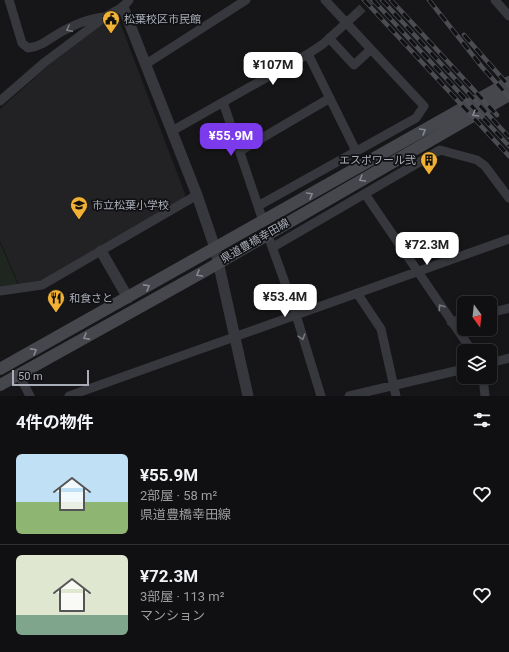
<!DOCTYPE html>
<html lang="ja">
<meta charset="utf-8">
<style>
body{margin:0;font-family:Roboto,"Noto Sans JP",sans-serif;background:#19191b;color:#f1f3f6;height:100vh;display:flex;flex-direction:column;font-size:15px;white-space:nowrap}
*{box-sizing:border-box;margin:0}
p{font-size:13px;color:#9c9d9f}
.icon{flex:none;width:22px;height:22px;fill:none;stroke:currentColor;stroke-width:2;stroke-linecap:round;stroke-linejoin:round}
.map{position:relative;height:396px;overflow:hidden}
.drawer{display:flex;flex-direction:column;background:#101012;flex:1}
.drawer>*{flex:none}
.needle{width:26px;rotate:165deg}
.buttons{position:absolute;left:457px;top:296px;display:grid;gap:8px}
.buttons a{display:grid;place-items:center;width:40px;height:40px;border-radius:6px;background:#101012;box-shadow:0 2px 6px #0003,0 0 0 1px #303032;font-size:20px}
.scale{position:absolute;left:12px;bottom:10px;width:77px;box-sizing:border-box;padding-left:4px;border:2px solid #a8adb8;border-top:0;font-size:11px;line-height:14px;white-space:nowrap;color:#a8adb8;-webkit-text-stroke:3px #111113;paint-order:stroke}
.price{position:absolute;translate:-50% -34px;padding:0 9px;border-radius:8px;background:#fff;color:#222;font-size:13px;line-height:26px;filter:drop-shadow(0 1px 2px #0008)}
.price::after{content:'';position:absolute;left:50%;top:24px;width:12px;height:9px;margin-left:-6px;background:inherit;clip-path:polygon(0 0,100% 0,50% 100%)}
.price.selected{background:#7c3aed;color:#fff}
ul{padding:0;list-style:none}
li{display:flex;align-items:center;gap:12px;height:100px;padding:0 16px}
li+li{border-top:1px solid #303032}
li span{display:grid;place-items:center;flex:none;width:112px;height:80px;border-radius:6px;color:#555}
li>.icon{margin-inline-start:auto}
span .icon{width:48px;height:48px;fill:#fffc;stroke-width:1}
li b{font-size:17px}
h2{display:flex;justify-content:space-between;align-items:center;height:48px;padding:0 16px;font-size:17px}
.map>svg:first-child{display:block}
.built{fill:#222225}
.green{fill:#1e261f}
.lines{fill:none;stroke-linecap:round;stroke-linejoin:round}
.minor-tunnel{stroke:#333438;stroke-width:9;stroke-dasharray:9 4.5;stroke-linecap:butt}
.minor{stroke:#37383d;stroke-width:9}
.tertiary{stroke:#37383d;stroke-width:11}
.secondary{stroke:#45474d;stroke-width:12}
.rail-casing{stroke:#4a4c52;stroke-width:4.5}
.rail{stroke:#111113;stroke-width:3;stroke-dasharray:9;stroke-linecap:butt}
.oneway{stroke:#757881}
.oneway2{stroke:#858993}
.labels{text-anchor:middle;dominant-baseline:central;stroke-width:3.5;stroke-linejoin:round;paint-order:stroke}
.poi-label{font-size:11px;fill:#a8adb8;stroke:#111113;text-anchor:start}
.street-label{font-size:11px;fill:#a8adb8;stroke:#111113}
</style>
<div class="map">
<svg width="509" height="396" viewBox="0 0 509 396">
<rect width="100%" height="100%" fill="#161618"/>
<!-- built -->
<path class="built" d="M111,17L119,20L185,194L184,199L39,282L19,285L0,241V109L51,63Z"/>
<!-- green -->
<path class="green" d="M0,243L18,285L0,287Z"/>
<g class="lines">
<!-- minor-tunnel -->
<path class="minor-tunnel" d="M356,14L371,0"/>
<!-- minor -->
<path class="minor" d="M9,0L22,43L28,48C39,47 47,41 56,35C71,26 88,18 105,17
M495,0L509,16
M329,38L354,65L370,50
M308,54L356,151
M146,64L246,0
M0,101L45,62L105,17L123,7L129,0
M223,102L258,206
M172,131L308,54L323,44L356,14
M240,151L330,98
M365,194L472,351
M263,221L258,206L416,118L424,106L325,0
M267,233L293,305L321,396
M273,247L440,150L477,160L485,166L509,198
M0,291L42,285L197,195
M357,293L381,329L396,396
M490,313L509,308
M451,322L464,319
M490,363L509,358
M19,375L30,396
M483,377L485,396
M69,396L509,239
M349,396L464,369"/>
<!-- tertiary -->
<path class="tertiary" d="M123,7L197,195L215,248L248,396
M101,251L128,298"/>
<!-- secondary -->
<path class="secondary" d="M0,369L509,82
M0,385L203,272L509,95"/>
<!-- rail casing -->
<g class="rail-casing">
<path id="rail" d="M364,0L509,156
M373,0L509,146
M382,0L509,137
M391,0L497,115
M429,0L482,67L509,97
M464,35L509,86"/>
</g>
<!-- rail -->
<use href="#rail" class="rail"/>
</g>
<!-- one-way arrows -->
<defs><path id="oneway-chevron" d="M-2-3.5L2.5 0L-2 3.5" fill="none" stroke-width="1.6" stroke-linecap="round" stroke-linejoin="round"/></defs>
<g class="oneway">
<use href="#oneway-chevron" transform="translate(69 29) rotate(154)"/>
<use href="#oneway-chevron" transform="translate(441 307) rotate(-124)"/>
<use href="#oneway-chevron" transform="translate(302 337) rotate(73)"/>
</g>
<g class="oneway2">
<use href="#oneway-chevron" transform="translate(475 114) rotate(150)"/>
<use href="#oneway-chevron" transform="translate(423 131) rotate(-30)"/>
<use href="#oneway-chevron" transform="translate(362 179) rotate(150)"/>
<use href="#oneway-chevron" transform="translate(310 195) rotate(-30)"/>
<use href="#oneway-chevron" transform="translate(199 274) rotate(150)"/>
<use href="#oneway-chevron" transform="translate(147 287) rotate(-29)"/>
<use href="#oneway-chevron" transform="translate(86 337) rotate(151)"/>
<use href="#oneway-chevron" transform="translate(34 351) rotate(-29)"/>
</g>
<!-- icons -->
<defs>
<g id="civic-pin" transform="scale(0.9)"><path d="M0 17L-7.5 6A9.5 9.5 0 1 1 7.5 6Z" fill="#f2b134" stroke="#111113"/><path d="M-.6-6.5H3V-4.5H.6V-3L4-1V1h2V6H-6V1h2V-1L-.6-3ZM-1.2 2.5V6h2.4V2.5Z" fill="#111"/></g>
<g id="building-pin" transform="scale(0.9)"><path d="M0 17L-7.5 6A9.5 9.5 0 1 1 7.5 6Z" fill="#f2b134" stroke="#111113"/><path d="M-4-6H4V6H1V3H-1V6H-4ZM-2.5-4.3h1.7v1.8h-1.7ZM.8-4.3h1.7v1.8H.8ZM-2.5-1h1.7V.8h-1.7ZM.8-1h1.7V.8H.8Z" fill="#111"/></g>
<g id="school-pin" transform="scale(0.9)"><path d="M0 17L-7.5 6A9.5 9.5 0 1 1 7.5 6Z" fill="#f2b134" stroke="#111113"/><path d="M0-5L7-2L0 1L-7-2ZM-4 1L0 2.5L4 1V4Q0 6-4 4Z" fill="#111"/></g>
<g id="restaurant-pin" transform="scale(0.9)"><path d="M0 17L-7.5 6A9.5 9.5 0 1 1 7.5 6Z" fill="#f2b134" stroke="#111113"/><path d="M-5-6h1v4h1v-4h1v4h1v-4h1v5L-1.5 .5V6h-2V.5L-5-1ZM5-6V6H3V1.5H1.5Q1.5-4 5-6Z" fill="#111"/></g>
</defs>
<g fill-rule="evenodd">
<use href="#civic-pin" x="111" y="19"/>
<use href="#building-pin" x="429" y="160"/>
<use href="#school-pin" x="79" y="205"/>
<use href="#restaurant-pin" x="56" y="298"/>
</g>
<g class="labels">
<!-- poi labels -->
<g class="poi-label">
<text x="124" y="19">松葉校区市民館</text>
<text x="416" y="160" text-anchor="end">エスポワール弐</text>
<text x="92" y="205">市立松葉小学校</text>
<text x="69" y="298">和食さと</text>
</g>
<!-- street labels -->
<g class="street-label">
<text transform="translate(255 241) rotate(-30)">県道豊橋幸田線</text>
</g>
</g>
</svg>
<div class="buttons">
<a><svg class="needle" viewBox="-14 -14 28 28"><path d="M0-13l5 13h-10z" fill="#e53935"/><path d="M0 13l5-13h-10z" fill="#9c9d9f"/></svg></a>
<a><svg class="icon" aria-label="layers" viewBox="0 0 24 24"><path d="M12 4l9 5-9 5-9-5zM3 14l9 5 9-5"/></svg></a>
</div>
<div class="scale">50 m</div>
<b class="price" style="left:273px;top:86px">¥107M</b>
<b class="price selected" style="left:231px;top:157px">¥55.9M</b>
<b class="price" style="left:427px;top:266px">¥72.3M</b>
<b class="price" style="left:285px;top:318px">¥53.4M</b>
</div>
<section class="drawer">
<h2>4件の物件<svg class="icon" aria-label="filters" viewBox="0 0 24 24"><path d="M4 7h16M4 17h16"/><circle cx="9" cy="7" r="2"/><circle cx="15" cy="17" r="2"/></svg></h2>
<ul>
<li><span style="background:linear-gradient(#bfe0f5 60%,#8fb573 0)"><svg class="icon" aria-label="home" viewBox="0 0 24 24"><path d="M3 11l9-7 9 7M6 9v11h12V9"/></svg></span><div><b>¥55.9M</b><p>2部屋 · 58 m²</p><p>県道豊橋幸田線</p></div><svg class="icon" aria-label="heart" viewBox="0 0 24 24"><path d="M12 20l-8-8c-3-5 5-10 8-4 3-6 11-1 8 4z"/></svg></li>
<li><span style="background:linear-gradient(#dfe7d0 75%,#7fa58c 0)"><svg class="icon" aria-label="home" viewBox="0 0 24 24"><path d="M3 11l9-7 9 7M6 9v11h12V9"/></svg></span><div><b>¥72.3M</b><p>3部屋 · 113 m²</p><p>マンション</p></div><svg class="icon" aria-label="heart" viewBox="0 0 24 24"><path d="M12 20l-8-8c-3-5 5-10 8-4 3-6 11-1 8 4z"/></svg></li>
</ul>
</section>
